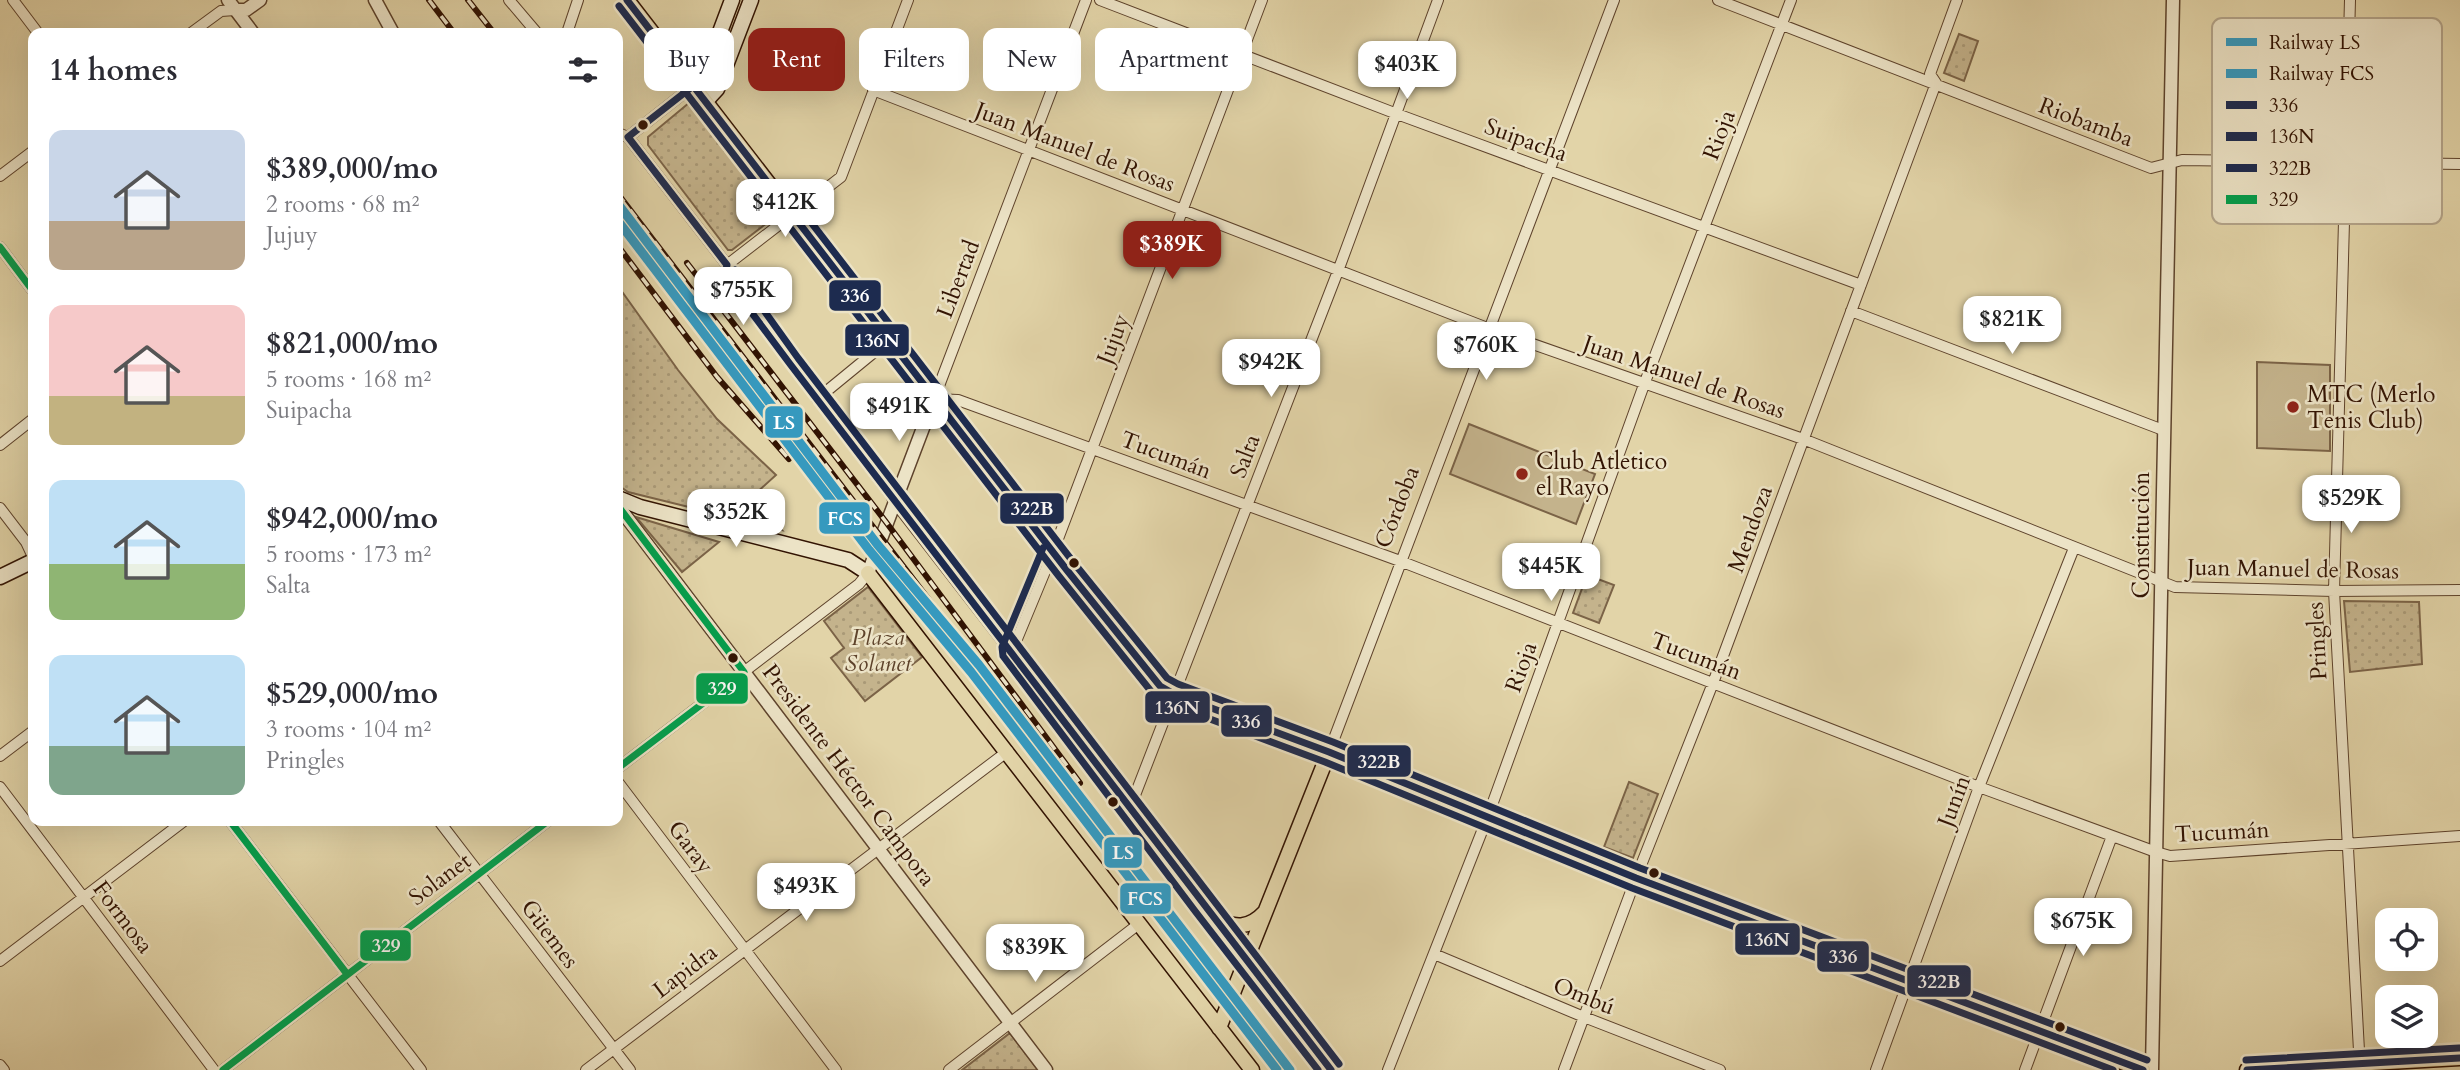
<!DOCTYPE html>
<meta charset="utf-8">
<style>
body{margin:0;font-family:Cardo,serif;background:#f7f7f7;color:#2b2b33;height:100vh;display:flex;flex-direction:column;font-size:26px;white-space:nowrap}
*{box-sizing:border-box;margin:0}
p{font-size:23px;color:#7c7c81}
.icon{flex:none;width:38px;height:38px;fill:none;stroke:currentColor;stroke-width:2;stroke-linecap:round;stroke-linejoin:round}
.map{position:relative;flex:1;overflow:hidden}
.sheet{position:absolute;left:28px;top:28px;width:595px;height:798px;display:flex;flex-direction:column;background:#fff;border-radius:14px;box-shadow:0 7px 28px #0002}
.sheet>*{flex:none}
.banner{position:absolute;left:644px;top:28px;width:665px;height:63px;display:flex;gap:14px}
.tools{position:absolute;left:2375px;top:908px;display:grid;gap:14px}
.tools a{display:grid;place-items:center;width:63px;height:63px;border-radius:14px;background:#fff;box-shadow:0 7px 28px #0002;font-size:35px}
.price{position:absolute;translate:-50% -60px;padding:0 16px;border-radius:14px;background:#fff;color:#222;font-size:23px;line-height:46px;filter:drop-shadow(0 2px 4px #0008)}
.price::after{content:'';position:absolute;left:50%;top:42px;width:21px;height:16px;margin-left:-10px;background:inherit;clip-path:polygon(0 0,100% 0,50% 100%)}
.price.on{background:#8f2418;color:#fff}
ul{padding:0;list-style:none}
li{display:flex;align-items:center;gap:21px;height:175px;padding:0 21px}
li span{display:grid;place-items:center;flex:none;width:196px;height:140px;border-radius:14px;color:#555}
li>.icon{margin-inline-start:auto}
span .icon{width:84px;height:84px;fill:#fffc;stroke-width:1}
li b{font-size:30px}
h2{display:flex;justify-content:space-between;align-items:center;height:84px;padding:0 21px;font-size:30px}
.tag{padding:0 24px;border-radius:14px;background:#fff;box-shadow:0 7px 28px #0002;font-size:24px;line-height:63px}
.tag.on{background:#8f2418;color:#fff}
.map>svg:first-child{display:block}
.grass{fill:#c4b38c;stroke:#7b6347;stroke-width:2}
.park{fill:url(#park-dots);stroke:#7b6347;stroke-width:2}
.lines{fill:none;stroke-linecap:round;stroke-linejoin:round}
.minor-casing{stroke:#5e432c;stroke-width:12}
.tertiary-casing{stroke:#5e432c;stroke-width:15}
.secondary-casing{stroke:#321302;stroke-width:17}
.primary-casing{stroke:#321302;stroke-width:17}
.minor{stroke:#ece3c6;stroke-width:10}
.tertiary{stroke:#ece3c6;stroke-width:12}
.secondary{stroke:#ece3c6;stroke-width:14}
.primary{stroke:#e2d4a8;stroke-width:14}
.rail-casing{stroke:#321302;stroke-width:6}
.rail{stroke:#ece3c6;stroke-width:3.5;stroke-dasharray:10;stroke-linecap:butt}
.bus-1-casing{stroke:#ece3c6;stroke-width:12}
.bus-2-casing{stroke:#ece3c6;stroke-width:12}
.bus-3-casing{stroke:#ece3c6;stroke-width:12}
.bus-4-casing{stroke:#ece3c6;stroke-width:12}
.bus-1{stroke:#1d2b4f;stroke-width:7}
.bus-2{stroke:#1d2b4f;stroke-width:7}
.bus-3{stroke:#1d2b4f;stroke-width:7}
.bus-4{stroke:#029f4d;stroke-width:7}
.rail-1-casing{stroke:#ece3c6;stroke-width:14}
.rail-2-casing{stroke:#ece3c6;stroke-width:14}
.rail-1{stroke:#3699be;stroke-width:9}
.rail-2{stroke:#3699be;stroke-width:9}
.bus-dot{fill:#321302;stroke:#ece3c6;stroke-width:2.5}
.poi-dot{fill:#8f2418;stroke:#ece3c6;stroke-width:2.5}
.labels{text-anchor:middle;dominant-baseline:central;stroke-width:5;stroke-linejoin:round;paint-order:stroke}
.street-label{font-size:23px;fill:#321302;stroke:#ece3c6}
.poi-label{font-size:23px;fill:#321302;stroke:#ece3c6;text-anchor:start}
.park-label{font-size:23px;font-style:italic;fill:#5e432b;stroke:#ece3c6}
.key{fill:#ece3c6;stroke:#b4a58b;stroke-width:2}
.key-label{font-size:19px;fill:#321302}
.line-badge{stroke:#ece3c6;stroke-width:2.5}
.badge-label{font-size:19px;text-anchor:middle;font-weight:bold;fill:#fff}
</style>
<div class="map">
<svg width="2460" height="1070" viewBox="0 0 2460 1070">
<defs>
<pattern id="park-dots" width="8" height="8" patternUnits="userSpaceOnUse" patternTransform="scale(1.75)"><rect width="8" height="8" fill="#c4b38c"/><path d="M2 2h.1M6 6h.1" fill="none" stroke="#a99977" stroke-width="1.8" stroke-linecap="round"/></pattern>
</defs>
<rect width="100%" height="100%" fill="#e2d4a8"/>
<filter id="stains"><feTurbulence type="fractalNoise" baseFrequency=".00286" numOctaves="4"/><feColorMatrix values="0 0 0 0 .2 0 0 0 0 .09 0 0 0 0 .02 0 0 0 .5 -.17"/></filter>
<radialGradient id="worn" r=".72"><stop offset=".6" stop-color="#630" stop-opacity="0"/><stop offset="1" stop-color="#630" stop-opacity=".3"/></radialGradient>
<!-- grass -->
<path class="grass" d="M2257,362L2330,365V451L2257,448Z
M1469,424L1595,474L1576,524L1450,474Z"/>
<!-- park -->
<path class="park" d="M1959,34L1978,41L1964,81L1944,73Z
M690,102L697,104L778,210L776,216L732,250H728L648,145V137Z
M618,286L678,370L717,419L776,475L754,495L782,530L628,492L618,485Z
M636,517L719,542L682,572Z
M1587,575L1614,585L1599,623L1573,613Z
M868,587L922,657L865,701L831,658L844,648L824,621Z
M2344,601L2419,602L2422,664L2350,672Z
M1629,782L1658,794L1633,858L1604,847Z
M1010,1033L1038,1070H962Z"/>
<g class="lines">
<!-- minor casing -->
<g class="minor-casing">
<path id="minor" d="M13,0L38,33
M509,0L537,33
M1086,0L934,399L958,400L1400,561L1979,787L2156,852L2170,856L2460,836
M1100,0L1397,114L1861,285
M1718,0L2151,168L2182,160L2460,164
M2350,0L2334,591L2360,1069
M191,33L221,11L235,10
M567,33L578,0
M873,90L1490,329L1803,439L2175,587L2334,591L2460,590
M618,133L628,137L727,265L725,274L728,281L894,499
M628,137L693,86
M0,176L33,151
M0,247L33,291
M727,265L841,177L908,0
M1851,311L2163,430
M817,399L889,340
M0,445L33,419
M0,508L26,542L33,557
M1012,651L1053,552L1262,0
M1329,752L1614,0
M0,756L33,731
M618,768L859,584L868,573
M618,782L836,1070
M0,787L214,1070
M1130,808L1338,271L1438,0
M230,821L421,1070
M439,821L630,1070
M1434,954L1584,1017L1720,1070
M0,961L184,821
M0,1065L4,1070
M223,1070L548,821
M586,1070L1008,751
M949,1070L1140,923
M1388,1070L1488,816L1645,382L1791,0
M1564,1070L1636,878L1713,683L1936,83L1930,74L1957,0
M1876,1070L1979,787L2074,548
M2025,1070L2112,836"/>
</g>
<!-- tertiary casing -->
<g class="tertiary-casing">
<path id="tertiary" d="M228,0L253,33
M375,0L393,33
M235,10H246L260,0
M894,499L1012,651L1209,913
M618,506L1046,1070
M868,573L934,399
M2152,1070C2159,713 2165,357 2173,0"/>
</g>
<!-- secondary casing -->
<g class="secondary-casing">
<path id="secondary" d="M693,86L705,72L732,0
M705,102L717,89L751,0
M618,498L640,507L848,560L868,573
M0,577L33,561"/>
</g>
<!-- primary casing -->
<g class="primary-casing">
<path id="primary" d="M627,0L1066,569L1160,686L1174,694L1329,752L1636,878L2143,1070
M868,573L1252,1070
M1209,913L1331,1070
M1215,917C1234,929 1249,929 1265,912
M1219,1028L1329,752
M2247,1070L2460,1058"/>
</g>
<!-- minor -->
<use href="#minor" class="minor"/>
<!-- tertiary -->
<use href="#tertiary" class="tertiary"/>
<!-- secondary -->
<use href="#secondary" class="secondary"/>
<!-- primary -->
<use href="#primary" class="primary"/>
<!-- rail casing -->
<g class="rail-casing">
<path id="rail" d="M429,0L454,33
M468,0L494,33
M618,194L979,665
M618,246L717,377L789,459
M687,263L886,522L1080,783"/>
</g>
<!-- rail -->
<use href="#rail" class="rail"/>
<!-- bus-1 casing -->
<g class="bus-1-casing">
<path id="bus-1" d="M627,0L1066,569L1160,686L1174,694L1329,752L1636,878L2143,1070
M693,86L628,137L727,265L725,274L728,281L790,364L1331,1070
M2247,1070L2460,1058"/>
</g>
<!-- bus-2 casing -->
<g class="bus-2-casing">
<path id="bus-2" d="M619,6L1058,575L1154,695L1170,704L1325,762L1632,888L2113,1070
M1043,548L1002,647L1003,656L1195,911L1318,1070"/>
</g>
<!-- bus-3 casing -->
<g class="bus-3-casing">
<path id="bus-3" d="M800,208L1074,563L1167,678L1178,684L1333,742L1640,868L2147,1060
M735,270L798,358L1339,1064
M2246,1060L2459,1048"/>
</g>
<!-- bus-4 casing -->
<g class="bus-4-casing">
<path id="bus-4" d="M0,247L33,291
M618,506L744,672L618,768
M230,821L347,974
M223,1070L548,821"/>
</g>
<!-- bus-1 -->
<use href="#bus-1" class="bus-1"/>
<!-- bus-2 -->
<use href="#bus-2" class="bus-2"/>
<!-- bus-3 -->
<use href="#bus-3" class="bus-3"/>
<!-- bus-4 -->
<use href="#bus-4" class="bus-4"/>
<!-- rail-1 casing -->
<g class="rail-1-casing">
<path id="rail-1" d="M618,204L877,544L979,665L1290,1070"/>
</g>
<!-- rail-2 casing -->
<g class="rail-2-casing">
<path id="rail-2" d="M618,221L869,550L971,672L1277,1070"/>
</g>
<!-- rail-1 -->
<use href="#rail-1" class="rail-1"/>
<!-- rail-2 -->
<use href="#rail-2" class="rail-2"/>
</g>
<!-- markers -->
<g class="bus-dot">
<circle cx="643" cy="125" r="6"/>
<circle cx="1074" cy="563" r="6"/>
<circle cx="733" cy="658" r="6"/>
<circle cx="1113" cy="802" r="6"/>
<circle cx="1654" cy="873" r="6"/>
<circle cx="2060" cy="1027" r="6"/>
</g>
<g class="poi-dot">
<circle cx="2293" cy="407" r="7"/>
<circle cx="1522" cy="474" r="7"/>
</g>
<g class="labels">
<!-- street labels -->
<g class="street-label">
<text transform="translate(2086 122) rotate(21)">Riobamba</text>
<text transform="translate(1719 135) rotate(-69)">Rioja</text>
<text transform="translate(1526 140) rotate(20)">Suipacha</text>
<text transform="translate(1075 147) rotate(21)">Juan Manuel de Rosas</text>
<text transform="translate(958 279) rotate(-69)">Libertad</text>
<text transform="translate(1113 339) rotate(-69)">Jujuy</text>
<text transform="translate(1684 377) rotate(19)">Juan Manuel de Rosas</text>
<text transform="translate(1166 455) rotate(21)">Tucumán</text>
<text transform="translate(1245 456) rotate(-69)">Salta</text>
<text transform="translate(1397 507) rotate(-69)">Córdoba</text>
<text transform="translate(1750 529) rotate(-70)">Mendoza</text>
<text transform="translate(2141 535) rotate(-90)">Constitución</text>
<text transform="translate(2293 569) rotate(1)">Juan Manuel de Rosas</text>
<text transform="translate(2317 641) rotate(-93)">Pringles</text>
<text transform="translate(1696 656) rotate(21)">Tucumán</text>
<text transform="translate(1521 667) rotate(-70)">Rioja</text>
<text transform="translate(849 775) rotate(53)">Presidente Héctor Campora</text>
<text transform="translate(1954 801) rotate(-69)">Junín</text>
<text transform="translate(2222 832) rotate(-3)">Tucumán</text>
<text transform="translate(691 847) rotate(53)">Garay</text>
<text transform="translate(440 879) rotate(-37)">Solanet</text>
<text transform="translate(123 917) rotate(53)">Formosa</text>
<text transform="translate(550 934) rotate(53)">Güemes</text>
<text transform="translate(685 971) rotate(-37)">Lapidra</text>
<text transform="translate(1584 996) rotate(22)">Ombú</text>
</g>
<!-- poi labels -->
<g class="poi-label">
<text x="2307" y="394">MTC (Merlo<tspan x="2307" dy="26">Tenis Club)</tspan></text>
<text x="1536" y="461">Club Atletico<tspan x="1536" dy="26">el Rayo</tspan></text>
</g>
<!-- park labels -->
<g class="park-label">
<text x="878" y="637">Plaza<tspan x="878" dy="26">Solanet</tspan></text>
</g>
</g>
<!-- legend -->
<rect x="2212" y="18" width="230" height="206" rx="10" class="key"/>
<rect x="2226" y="38" width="31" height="8" fill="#3699be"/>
<rect x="2226" y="69" width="31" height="9" fill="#3699be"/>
<rect x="2226" y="101" width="31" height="8" fill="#1d2b4f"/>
<rect x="2226" y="132" width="31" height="9" fill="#1d2b4f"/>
<rect x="2226" y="164" width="31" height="8" fill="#1d2b4f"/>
<rect x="2226" y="195" width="31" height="9" fill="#029f4d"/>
<g class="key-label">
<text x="2269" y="49">Railway LS</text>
<text x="2269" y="80">Railway FCS</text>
<text x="2269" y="112">336</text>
<text x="2269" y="143">136N</text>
<text x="2269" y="175">322B</text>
<text x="2269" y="206">329</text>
</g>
<g class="line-badge">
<rect x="828" y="279" width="54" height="33" rx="7" fill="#1d2b4f"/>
<rect x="844" y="323" width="66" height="34" rx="7" fill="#1d2b4f"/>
<rect x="764" y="405" width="40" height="34" rx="7" fill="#3699be"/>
<rect x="999" y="492" width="66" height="33" rx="7" fill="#1d2b4f"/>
<rect x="818" y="501" width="53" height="34" rx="7" fill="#3699be"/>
<rect x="695" y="672" width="54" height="33" rx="7" fill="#029f4d"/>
<rect x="1144" y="690" width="67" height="34" rx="7" fill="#1d2b4f"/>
<rect x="1220" y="704" width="53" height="34" rx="7" fill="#1d2b4f"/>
<rect x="1346" y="744" width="66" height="34" rx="7" fill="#1d2b4f"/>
<rect x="1103" y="836" width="40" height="33" rx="7" fill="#3699be"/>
<rect x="1119" y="882" width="53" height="33" rx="7" fill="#3699be"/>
<rect x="1734" y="922" width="67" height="34" rx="7" fill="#1d2b4f"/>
<rect x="359" y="929" width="53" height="33" rx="7" fill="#029f4d"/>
<rect x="1816" y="940" width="54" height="33" rx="7" fill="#1d2b4f"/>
<rect x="1906" y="964" width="66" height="34" rx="7" fill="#1d2b4f"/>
</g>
<g class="badge-label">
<text x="855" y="302">336</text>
<text x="877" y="347">136N</text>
<text x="784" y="429">LS</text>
<text x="1032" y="515">322B</text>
<text x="845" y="525">FCS</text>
<text x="722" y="695">329</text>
<text x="1177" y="714">136N</text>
<text x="1246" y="728">336</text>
<text x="1379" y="768">322B</text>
<text x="1123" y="859">LS</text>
<text x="1145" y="905">FCS</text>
<text x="1767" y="946">136N</text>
<text x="386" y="952">329</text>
<text x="1843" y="963">336</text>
<text x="1939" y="988">322B</text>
</g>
<rect width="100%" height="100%" filter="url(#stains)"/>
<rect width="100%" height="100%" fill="url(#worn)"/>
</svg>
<div class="tools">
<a><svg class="icon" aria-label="locate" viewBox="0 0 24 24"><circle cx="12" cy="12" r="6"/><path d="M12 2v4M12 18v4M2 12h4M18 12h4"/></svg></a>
<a><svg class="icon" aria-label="layers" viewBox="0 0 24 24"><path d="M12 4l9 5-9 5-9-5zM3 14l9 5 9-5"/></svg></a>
</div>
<b class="price" style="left:1407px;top:101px">$403K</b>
<b class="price" style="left:785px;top:239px">$412K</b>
<b class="price on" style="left:1172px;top:281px">$389K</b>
<b class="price" style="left:743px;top:327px">$755K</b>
<b class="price" style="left:2012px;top:356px">$821K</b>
<b class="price" style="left:1486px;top:382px">$760K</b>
<b class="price" style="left:1271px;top:399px">$942K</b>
<b class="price" style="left:899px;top:443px">$491K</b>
<b class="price" style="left:2351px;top:535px">$529K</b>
<b class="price" style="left:736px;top:549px">$352K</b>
<b class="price" style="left:1551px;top:603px">$445K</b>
<b class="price" style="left:806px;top:923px">$493K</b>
<b class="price" style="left:2083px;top:958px">$675K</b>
<b class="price" style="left:1035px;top:984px">$839K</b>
<div class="banner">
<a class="tag">Buy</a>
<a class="tag on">Rent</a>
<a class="tag">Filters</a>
<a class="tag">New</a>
<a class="tag">Apartment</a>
</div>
<section class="sheet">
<h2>14 homes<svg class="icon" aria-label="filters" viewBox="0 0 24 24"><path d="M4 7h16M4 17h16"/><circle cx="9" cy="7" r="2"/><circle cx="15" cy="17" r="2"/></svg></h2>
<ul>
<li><span style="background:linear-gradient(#c9d6e8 65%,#b9a48a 0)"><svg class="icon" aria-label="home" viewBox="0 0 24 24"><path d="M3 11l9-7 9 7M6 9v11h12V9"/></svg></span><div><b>$389,000/mo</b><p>2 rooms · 68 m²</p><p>Jujuy</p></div></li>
<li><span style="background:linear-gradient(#f6c9c9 65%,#c2b280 0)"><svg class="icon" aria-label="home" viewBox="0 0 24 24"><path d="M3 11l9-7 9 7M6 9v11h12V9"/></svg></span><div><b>$821,000/mo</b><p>5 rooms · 168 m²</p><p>Suipacha</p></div></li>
<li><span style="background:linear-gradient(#bfe0f5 60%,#8fb573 0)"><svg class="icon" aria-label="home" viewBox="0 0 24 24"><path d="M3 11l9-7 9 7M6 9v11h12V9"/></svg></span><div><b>$942,000/mo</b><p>5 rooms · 173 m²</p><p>Salta</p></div></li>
<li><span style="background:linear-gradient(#bfe0f5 65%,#7fa58c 0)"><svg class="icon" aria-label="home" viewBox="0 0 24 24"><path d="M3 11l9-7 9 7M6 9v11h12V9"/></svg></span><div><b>$529,000/mo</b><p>3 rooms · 104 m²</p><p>Pringles</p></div></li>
</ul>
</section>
</div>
